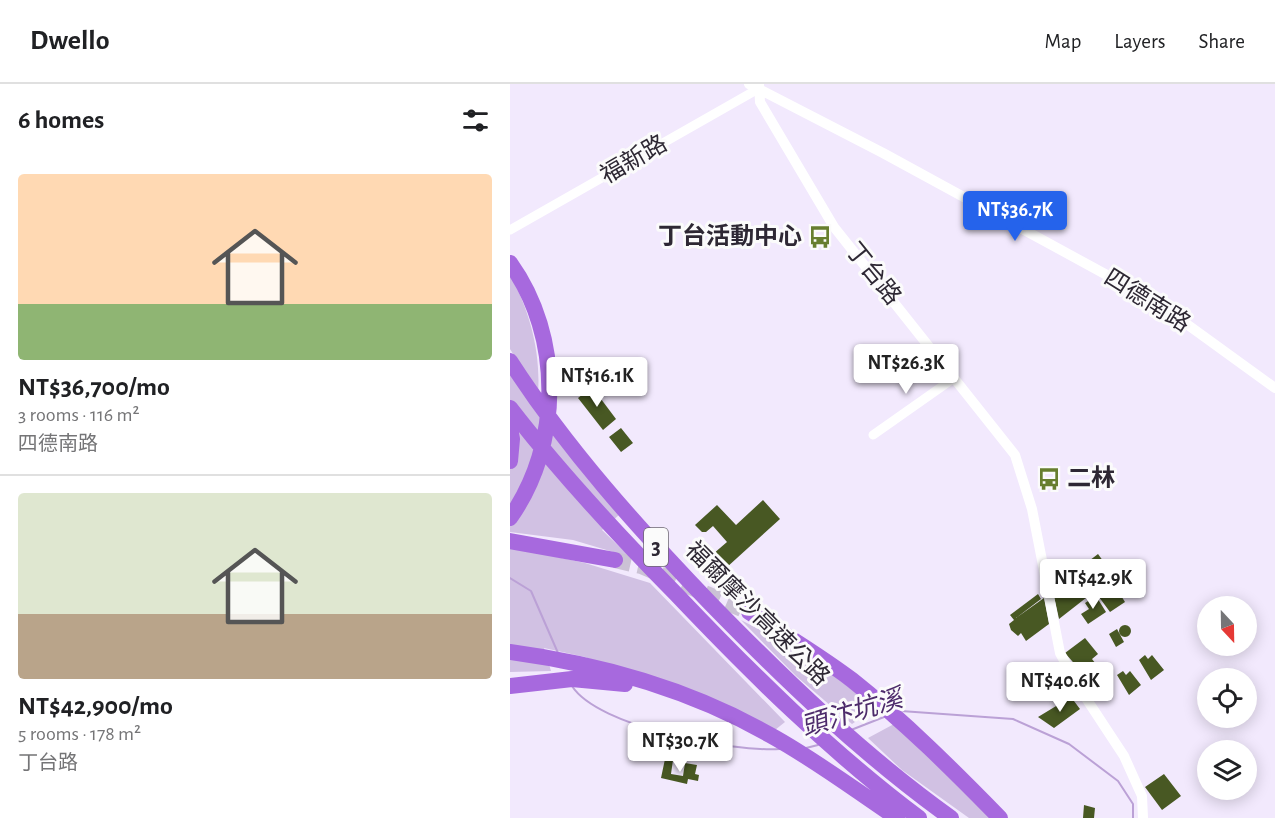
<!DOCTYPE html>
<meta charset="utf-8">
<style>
body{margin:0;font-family:"Alegreya Sans","Noto Sans TC",sans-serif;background:#f6f6f6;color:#202124;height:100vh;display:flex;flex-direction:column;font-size:22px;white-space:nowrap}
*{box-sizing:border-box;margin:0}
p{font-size:20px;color:#757577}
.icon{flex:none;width:33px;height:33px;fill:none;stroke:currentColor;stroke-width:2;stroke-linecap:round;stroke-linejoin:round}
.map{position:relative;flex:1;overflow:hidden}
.drawer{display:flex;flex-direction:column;background:#fff;width:510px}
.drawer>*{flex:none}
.needle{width:39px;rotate:158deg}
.tools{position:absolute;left:687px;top:512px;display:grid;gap:12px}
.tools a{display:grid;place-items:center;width:60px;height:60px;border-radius:50%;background:#fff;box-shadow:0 3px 15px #0003;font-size:30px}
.price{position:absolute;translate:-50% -51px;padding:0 14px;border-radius:6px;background:#fff;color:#222;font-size:20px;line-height:39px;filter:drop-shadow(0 2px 3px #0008)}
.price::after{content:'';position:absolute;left:50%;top:36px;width:18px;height:14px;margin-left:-9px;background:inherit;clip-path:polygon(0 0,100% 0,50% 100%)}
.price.on{background:#2563eb;color:#fff}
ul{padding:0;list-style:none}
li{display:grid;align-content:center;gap:12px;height:318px;padding:0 18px}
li+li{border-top:2px solid #e0e0e0}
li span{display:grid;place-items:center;height:186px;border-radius:6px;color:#555}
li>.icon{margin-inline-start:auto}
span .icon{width:108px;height:108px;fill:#fffc;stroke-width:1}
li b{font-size:26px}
h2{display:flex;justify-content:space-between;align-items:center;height:72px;padding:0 18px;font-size:26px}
header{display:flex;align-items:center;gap:36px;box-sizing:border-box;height:84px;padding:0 30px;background:#fff;border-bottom:2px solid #e0e0e0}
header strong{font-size:28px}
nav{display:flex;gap:33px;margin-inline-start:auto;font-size:21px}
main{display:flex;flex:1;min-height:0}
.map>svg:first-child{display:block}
.green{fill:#d1c1e3}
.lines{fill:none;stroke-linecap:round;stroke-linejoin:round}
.stream{stroke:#bba1d6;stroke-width:2}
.building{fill:#485823}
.motorway-tunnel{stroke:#cbc2d5;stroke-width:16;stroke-dasharray:16 8;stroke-linecap:butt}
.minor{stroke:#fff;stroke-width:9}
.tertiary{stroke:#fff;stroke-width:10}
.motorway{stroke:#a769de;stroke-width:16}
.labels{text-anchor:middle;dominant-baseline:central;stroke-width:6;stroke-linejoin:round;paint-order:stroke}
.shield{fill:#fbfbfb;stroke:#6c6770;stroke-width:1.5}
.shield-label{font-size:22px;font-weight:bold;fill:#2e2834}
.street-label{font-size:24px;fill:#2e2834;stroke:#fbfbfb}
.poi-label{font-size:24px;font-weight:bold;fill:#2e2834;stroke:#fbfbfb;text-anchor:end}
.water-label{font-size:26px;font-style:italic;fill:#4d2b6b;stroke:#fbfbfb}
</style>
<header>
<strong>Dwello</strong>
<nav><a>Map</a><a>Layers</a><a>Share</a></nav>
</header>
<main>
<section class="drawer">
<h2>6 homes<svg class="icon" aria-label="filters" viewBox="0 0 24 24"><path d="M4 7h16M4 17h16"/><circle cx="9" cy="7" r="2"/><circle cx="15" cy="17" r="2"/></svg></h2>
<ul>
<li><span style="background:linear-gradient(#ffd9b3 70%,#8fb573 0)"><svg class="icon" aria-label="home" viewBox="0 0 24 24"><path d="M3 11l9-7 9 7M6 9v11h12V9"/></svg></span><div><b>NT$36,700/mo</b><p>3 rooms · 116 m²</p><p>四德南路</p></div></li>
<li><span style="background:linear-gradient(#dfe7d0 65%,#b9a48a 0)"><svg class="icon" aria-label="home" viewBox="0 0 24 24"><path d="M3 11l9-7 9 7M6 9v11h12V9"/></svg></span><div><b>NT$42,900/mo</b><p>5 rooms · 178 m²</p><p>丁台路</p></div></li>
</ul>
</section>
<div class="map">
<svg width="765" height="734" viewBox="0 0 765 734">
<rect width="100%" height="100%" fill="#f2e9fd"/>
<!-- green -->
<path class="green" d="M0,191C20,227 31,269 28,310L0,265Z
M0,291L109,431L92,446L120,473L63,456L0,448Z
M0,463L75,479L140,499L275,638L265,646L75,573L34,564L41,587L0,588Z
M231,536L294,569L366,624L342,640L286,592Z
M384,640L482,734H459L392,686L358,654Z"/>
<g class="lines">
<!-- stream -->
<path class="stream" d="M0,494L21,507L48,569
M62,602C88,643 222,668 270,665
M391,627L503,635L559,660L608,697L623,720V734
M341,646L374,633
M296,664L308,661"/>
</g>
<!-- building -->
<path class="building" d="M82,303L106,335L93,346L68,314Z
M111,344L123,359L111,368L99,353Z
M253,416L270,435L216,484L203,470L217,458L203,442L196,448H192L185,441L207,421L226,441Z
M588,470L604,492L549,535L544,512L571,483Z
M605,502L615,518L600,528L589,513Z
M528,510L531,515L506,534L534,514L539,540L516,557L511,549L508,552L501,546L499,540L504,536L500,531Z
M586,512L596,528L578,540L571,530L579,525L575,519Z
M609 547a6 6 0 1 1 12 0a6 6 0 1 1-12 0Z
M607,545L614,558L606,563L599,550Z
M575,554L588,570L582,575L589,584L576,593L555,569Z
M635,571L638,575L642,571L654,586L641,596L629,576Z
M613,587L616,591L620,587L631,601L619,611L607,591Z
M561,613L570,625L544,644L528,633Z
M155,675L163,676L161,690L173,692L175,679L187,681L185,690L189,691L188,697L178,695L177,700L151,694Z
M654,690L671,712L652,726L635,703Z
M574,721L585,724L584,734H573Z"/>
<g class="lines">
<!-- motorway-tunnel -->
<path class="motorway-tunnel" d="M105,476L131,482L239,528"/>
<!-- minor -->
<path class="minor" d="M0,146L248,5
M363,351L444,294"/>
<!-- tertiary -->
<path class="tertiary" d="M239,0L373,69L617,202L667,233L765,304
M249,0L250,18L324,143L505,371L522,425L550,569L568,602L614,672L632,712L633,734"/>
<!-- motorway -->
<path class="motorway" d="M0,179C53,253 52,360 0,434
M0,277C57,365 128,444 200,519C275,596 353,671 441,734
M0,324C51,390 108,451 166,510C242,590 321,668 409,734
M0,344L2,355L0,377
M0,457L105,476
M239,528C274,550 309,571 342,596C395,638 443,686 490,734
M0,568C89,580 181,606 260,651C304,675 345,706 387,734
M0,602L62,595L115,600"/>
</g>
<!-- icons -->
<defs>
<g id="bus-bare" transform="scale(1.8)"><path d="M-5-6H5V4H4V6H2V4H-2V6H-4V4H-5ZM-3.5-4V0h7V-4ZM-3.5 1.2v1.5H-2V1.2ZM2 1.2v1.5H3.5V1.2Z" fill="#677e2f" stroke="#fbfbfb" stroke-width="2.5" paint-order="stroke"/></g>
</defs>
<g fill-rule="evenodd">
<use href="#bus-bare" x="310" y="153"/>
<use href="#bus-bare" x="539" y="395"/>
</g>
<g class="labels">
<!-- shield labels -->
<rect class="shield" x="134" y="444" width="24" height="38" rx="4.5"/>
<g class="shield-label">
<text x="146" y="463">3</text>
</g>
<!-- street labels -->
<g class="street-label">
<text transform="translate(124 76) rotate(-30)">福新路</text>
<text transform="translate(363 190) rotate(51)">丁台路</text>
<text transform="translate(637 217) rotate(32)">四德南路</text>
<text transform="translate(247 530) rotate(45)">福爾摩沙高速公路</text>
</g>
<!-- poi labels -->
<g class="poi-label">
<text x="292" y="153">丁台活動中心</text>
<text x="557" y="395" text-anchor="start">二林</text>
</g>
<!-- water labels -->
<g class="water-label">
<text transform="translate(342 629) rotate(-17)">頭汴坑溪</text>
</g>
</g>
</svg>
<div class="tools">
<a><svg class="needle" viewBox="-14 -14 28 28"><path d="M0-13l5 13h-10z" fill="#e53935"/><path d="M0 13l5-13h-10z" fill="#757577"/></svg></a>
<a><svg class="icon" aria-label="locate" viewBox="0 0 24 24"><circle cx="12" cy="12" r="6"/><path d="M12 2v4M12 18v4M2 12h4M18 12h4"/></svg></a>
<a><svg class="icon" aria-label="layers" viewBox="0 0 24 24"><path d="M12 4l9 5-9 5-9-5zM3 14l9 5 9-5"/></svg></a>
</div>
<b class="price on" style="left:505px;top:158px">NT$36.7K</b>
<b class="price" style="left:396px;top:311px">NT$26.3K</b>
<b class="price" style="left:87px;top:324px">NT$16.1K</b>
<b class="price" style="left:583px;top:526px">NT$42.9K</b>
<b class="price" style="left:550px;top:629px">NT$40.6K</b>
<b class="price" style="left:170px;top:689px">NT$30.7K</b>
</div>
</main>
